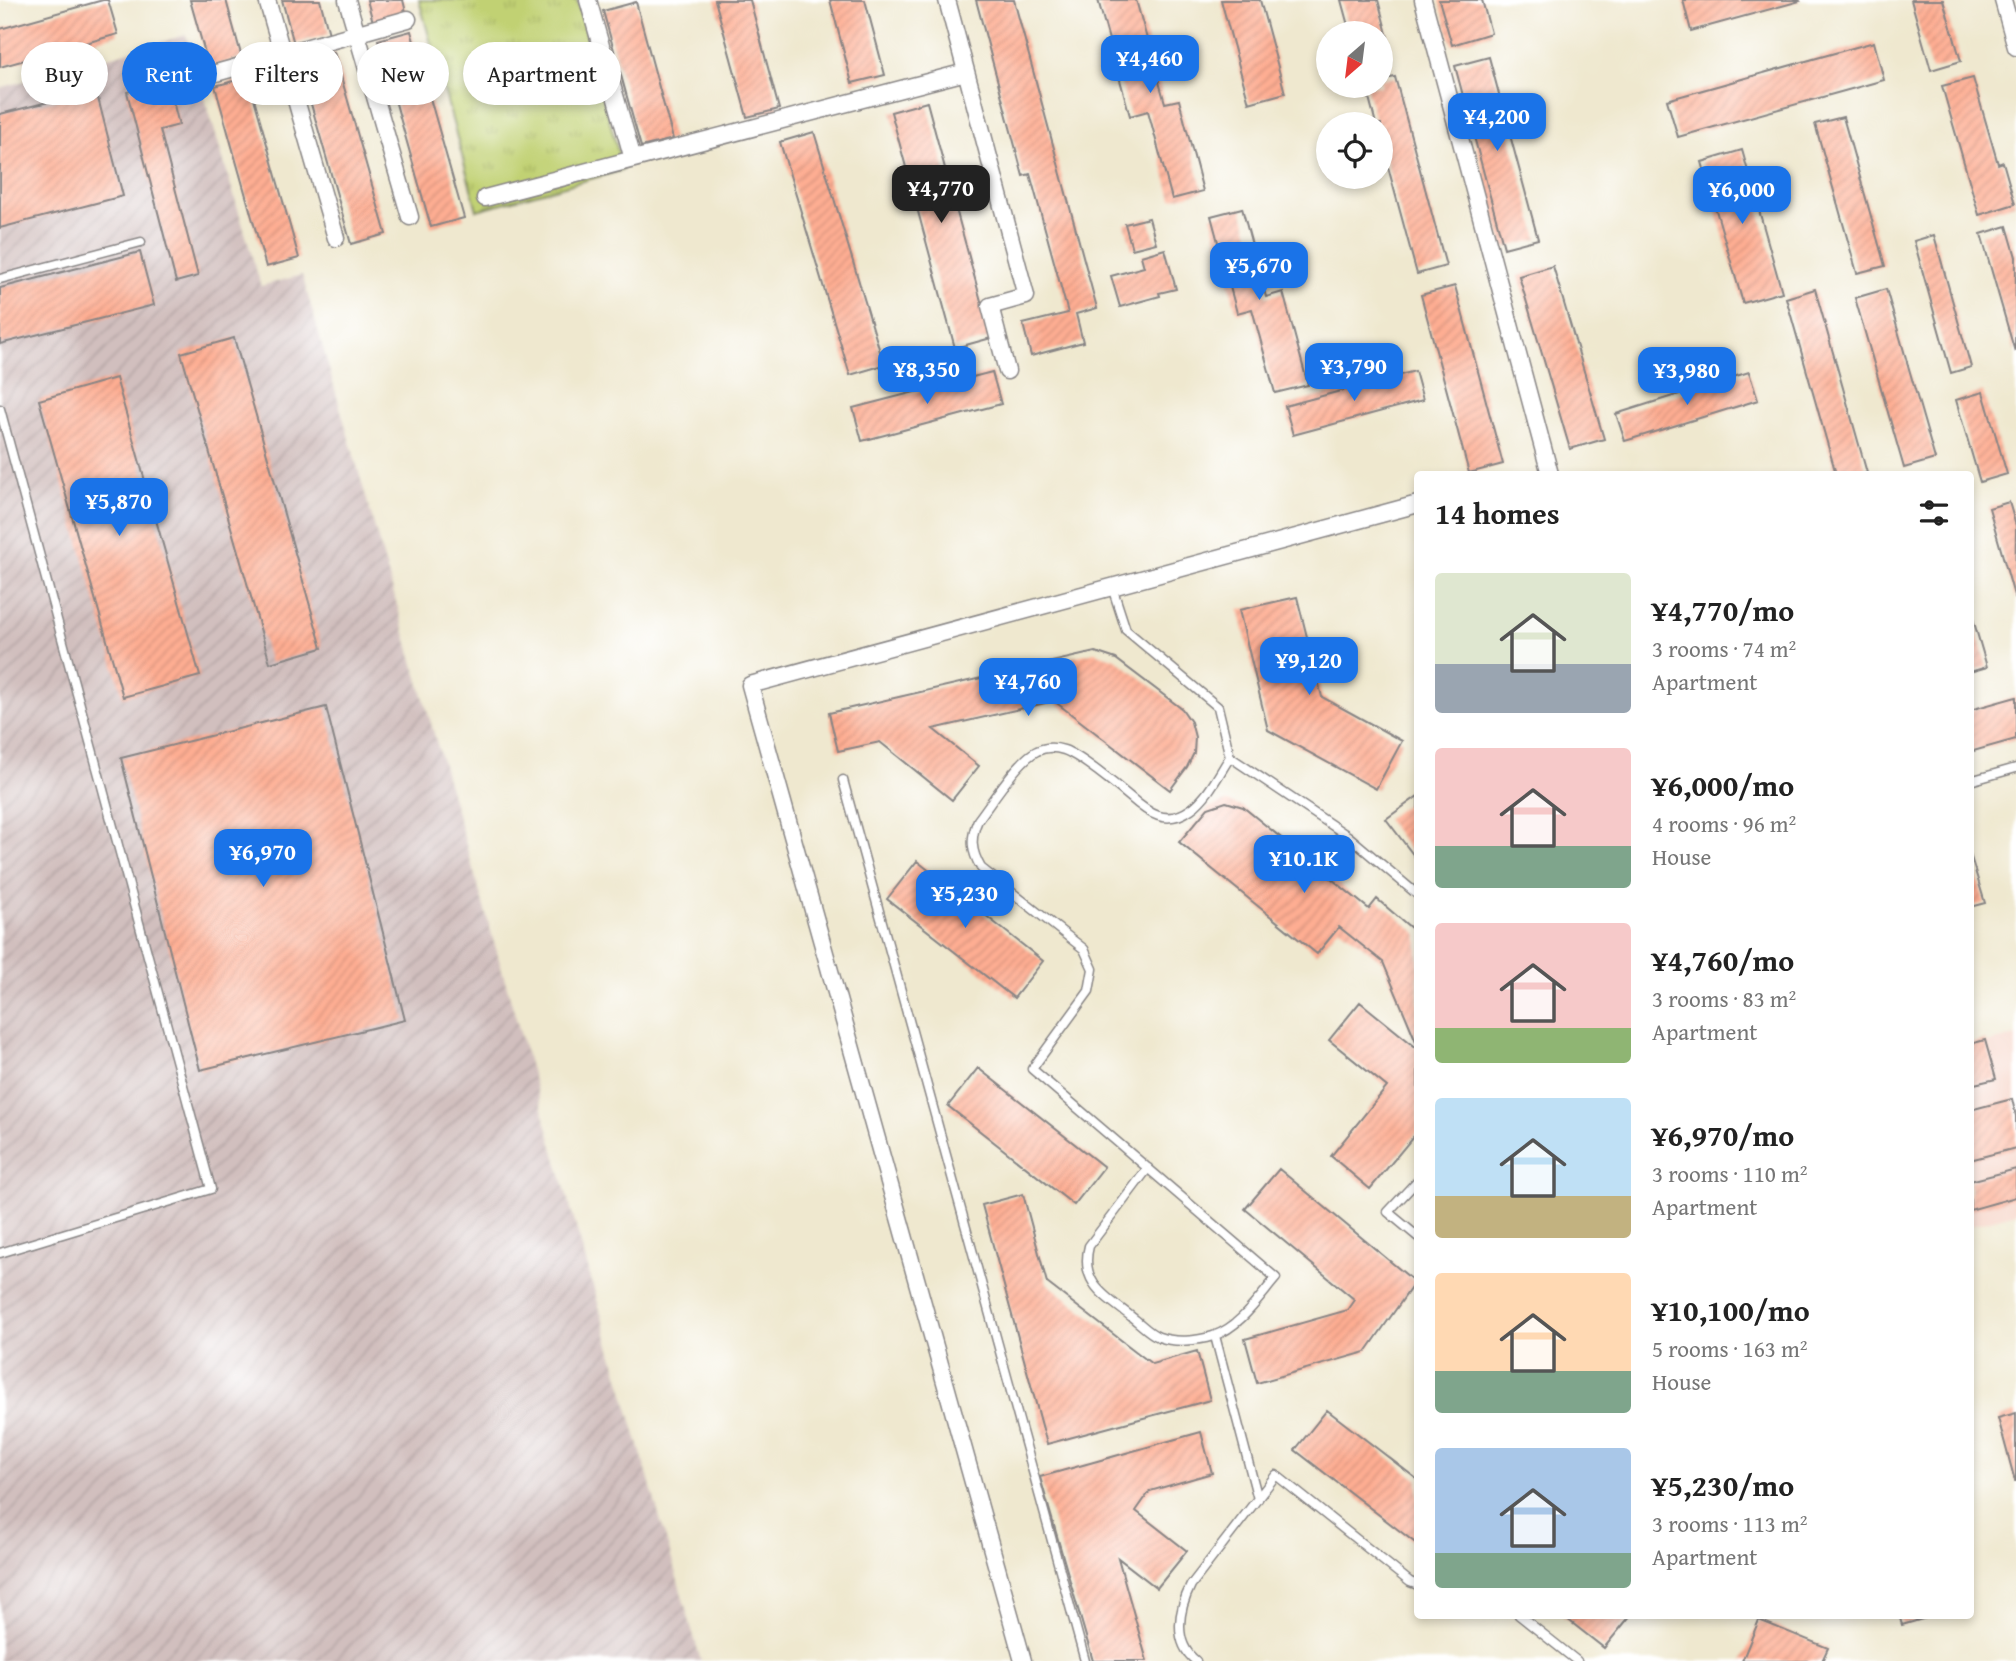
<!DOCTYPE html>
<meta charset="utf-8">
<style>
body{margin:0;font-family:"Gentium Book Plus",serif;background:#f2f2f2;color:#222;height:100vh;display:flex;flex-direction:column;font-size:26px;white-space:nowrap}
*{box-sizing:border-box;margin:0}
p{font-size:23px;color:#767676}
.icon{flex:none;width:38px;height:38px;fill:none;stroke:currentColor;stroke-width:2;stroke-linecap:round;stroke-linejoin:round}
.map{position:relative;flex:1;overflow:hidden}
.drawer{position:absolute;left:1414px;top:471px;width:560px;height:1148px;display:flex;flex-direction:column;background:#fff;border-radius:7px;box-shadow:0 4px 10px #0003}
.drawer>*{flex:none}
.hud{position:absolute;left:21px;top:42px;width:665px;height:63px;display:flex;gap:14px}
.needle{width:46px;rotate:208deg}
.controls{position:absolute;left:1316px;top:21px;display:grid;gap:14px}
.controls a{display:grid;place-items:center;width:77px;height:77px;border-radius:50%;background:#fff;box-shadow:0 4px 10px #0003;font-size:35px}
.price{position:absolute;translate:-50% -60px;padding:0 16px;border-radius:14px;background:#1a73e8;color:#fff;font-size:23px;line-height:46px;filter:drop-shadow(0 2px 4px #0008)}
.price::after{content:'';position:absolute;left:50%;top:42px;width:21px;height:16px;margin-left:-10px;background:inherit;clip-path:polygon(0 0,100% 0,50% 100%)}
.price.on{background:#222;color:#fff}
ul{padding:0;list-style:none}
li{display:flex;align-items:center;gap:21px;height:175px;padding:0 21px}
li span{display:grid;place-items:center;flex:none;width:196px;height:140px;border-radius:7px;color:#555}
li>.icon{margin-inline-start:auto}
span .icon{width:84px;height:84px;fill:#fffc;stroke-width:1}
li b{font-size:30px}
h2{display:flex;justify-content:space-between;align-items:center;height:84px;padding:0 21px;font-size:30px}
.tag{padding:0 24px;border-radius:32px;background:#fff;box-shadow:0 4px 10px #0003;font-size:24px;line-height:63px}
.tag.on{background:#1a73e8;color:#fff}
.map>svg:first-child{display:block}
.built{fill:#f6d2c4}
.industrial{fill:url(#industrial-furrows)}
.park{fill:url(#park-tufts);stroke:#727a57;stroke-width:2}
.building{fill:url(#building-hatch)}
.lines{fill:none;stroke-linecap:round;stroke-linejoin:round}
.lane-casing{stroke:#888585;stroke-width:11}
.street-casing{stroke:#888585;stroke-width:19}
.lane{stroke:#fff;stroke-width:8}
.street{stroke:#fff;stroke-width:16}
</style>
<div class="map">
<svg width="2016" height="1661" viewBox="0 0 2016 1661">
<defs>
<pattern id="industrial-furrows" width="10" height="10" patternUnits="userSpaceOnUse" patternTransform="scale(1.75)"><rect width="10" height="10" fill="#d1bfbe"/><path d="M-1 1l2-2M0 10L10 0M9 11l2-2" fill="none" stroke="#b3a4a4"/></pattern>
<pattern id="park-tufts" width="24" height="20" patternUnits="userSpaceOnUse" patternTransform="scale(1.75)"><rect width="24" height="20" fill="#c1d173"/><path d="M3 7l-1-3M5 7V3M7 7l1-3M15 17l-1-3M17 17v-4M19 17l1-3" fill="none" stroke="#a6b364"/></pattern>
<pattern id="building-hatch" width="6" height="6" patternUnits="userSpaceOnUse" patternTransform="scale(1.75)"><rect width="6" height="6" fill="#fead92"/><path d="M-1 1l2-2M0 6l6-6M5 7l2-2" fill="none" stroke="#d9957f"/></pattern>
</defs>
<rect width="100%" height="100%" fill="#fff"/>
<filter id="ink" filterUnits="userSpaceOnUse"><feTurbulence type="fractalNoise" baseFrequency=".0143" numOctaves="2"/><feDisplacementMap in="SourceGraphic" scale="14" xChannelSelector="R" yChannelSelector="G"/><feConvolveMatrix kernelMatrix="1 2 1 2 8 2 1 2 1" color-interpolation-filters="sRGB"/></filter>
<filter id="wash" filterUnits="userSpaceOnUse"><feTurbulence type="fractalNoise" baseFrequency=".00686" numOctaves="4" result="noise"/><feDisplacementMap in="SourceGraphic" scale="28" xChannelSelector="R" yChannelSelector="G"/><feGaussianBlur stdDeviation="1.57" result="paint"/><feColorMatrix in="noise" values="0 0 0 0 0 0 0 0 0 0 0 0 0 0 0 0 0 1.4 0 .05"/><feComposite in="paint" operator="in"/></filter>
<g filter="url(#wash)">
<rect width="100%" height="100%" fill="#efe8cf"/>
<!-- built -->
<path class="built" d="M2016,1036V1213L1971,1225L1970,1047Z"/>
<!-- industrial -->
<path class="industrial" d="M186,35L261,286L302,275L701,1661H0V88Z"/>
<!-- park -->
<path class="park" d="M419,0H577L623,170L477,210Z"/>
<g id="blocks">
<!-- building -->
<path class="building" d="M103,0H108L118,34L0,67V29Z
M190,0H226L242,58L209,67Z
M282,0H320L329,34L294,44Z
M367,0H403L406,12L373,22Z
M715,0H750L779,109L747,117Z
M830,0H865L885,75L852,83Z
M976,0H1014L1097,308L1076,314L1083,342L1031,356L1023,324L1068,313L1030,174L1023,176Z
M1098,0H1136L1165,103L1179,100L1203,191L1172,199L1148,111L1130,116Z
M1221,0H1260L1285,93L1249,103Z
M1341,0H1378L1391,49L1381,51V33H1350Z
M1439,0H1482L1491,33L1452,45Z
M1683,0H1799L1800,1L1691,31Z
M1911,0H1943L1961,61L1931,70Z
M636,2L673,139L641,147L603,11Z
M411,31L464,218L431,227L378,40Z
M1874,42L1884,80L1678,137L1667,100Z
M334,52L386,234L351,244L299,62Z
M1489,57L1538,239L1504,248L1455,66Z
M248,77L299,258L266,267L215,86Z
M1395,77L1446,266L1417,274L1381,141V124H1376L1366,86H1381V80Z
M1973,78L1998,164L2003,162L2015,204L1979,215L1942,86Z
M168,81L179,125L160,130L198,276L176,282L127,92Z
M96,90L123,196L0,228V114Z
M927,102L991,338L955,348L891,112Z
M1843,117L1885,266L1857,273L1815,124Z
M814,132L884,365L850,375L780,142Z
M1742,150L1782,292L1743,303L1702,162Z
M1242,208L1266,297L1283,292L1308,385L1275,393L1252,309L1237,313L1211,216Z
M1149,218L1156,243L1132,249L1125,224Z
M2007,226L2016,257L2015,352L1981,234Z
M1934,235L1971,367L1951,373L1914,241Z
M1165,249L1176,289L1159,293L1160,296L1120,307L1111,276L1144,267L1141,256Z
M140,252L154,305L0,344V288Z
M1553,266L1604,439L1570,449L1519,276Z
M1455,286L1503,464L1469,473L1421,295Z
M1815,289L1867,473L1863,474H1836L1786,298Z
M1886,289L1935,459L1904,468L1855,298Z
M234,338L322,648L270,663L181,353Z
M1415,371L1423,400L1293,435L1285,406Z
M992,372L1001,404L862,441L853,408Z
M1749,372L1758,400L1625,441L1616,414Z
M116,378L200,676L123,697L39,400Z
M1983,392L2007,474L1980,482L1956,400Z
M2009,502L2016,526L2015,599L1989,508Z
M1297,597L1322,697L1402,741L1376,789L1268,730L1239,610Z
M1971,612L1987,667L1970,672V613Z
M1095,652L1116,659L1182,709L1191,722L1195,737L1194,753L1187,767L1170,790L1054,701L933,729L979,766L952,800L880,742L838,751L829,713Z
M2016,697V739L1970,752V710Z
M326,707L405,1020L200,1070L121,758Z
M1418,796V861L1386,819Z
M1226,802L1243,807L1369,909L1377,899L1418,934V1046L1383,962L1339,927L1317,954L1179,842L1208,808Z
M1970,854L1985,903L1970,907Z
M917,861L1043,961L1014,998L887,899Z
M1360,1002L1418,1049V1131L1370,1189L1331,1156L1387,1087L1329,1040Z
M1985,1040L1996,1079L1970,1085V1044Z
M978,1068L1104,1167L1074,1205L948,1106Z
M2012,1099L2016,1116V1148L1970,1160V1110Z
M1279,1169L1415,1282L1366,1352L1257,1383L1245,1339L1348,1310L1355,1300L1245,1209Z
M2016,1169V1197L1970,1210V1181Z
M1023,1194L1047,1283L1152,1364L1197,1351L1210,1400L1047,1444L982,1205Z
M1327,1410L1418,1480V1545L1295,1450Z
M2016,1413V1481H2015L1998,1418Z
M1201,1432L1212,1473L1150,1491L1136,1511L1187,1551L1157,1588L1118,1558L1147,1661H1093L1040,1477Z
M1562,1615H1631L1604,1648Z
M1899,1615H1932L1933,1616L1902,1625Z
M1759,1620L1828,1648L1822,1661H1742Z"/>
</g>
</g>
<g filter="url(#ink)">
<use href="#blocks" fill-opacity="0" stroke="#888585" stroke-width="2"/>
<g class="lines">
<!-- lane casing -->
<g class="lane-casing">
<path id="lane" d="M0,279L141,242
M0,409L211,1189L0,1253
M1112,587L1126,630L1218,707L1230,757L1348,836L1418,895
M843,780L1085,1661
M1970,781L2016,768
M1148,1168L1089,1246C1079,1284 1107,1297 1133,1318C1141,1324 1150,1334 1159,1337C1175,1343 1197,1341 1213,1336C1240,1327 1258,1299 1276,1278L1032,1069L1089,991L1093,969L1084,949L981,868C971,851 970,838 978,820C991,803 1019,759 1037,751C1045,747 1055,747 1064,750C1079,755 1116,785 1130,797C1148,813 1166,827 1191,809C1208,797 1219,774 1230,757
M1418,1180L1388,1212L1418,1237
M1215,1336L1258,1499
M1519,1615L1577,1661
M1196,1661C1172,1642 1179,1609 1191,1585L1276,1475L1410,1582L1418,1585"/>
</g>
<!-- street casing -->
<g class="street-casing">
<path id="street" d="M267,0L336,238
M347,0L410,217
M588,0L633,159
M947,0L1026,296L990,306L1007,371
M1423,0L1550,474
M2003,0L2016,47
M191,80L408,19
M485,198L966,72
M1023,1661L750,685L1418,504"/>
</g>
<!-- lane -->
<use href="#lane" class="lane"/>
<!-- street -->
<use href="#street" class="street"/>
</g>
</g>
</svg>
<div class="controls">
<a><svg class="needle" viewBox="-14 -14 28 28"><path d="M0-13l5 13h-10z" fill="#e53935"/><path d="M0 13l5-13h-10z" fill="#767676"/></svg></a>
<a><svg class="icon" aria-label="locate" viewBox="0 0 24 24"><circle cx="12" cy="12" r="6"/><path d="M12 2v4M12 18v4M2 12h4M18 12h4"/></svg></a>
</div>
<b class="price" style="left:1150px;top:95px">¥4,460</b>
<b class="price" style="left:1497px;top:153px">¥4,200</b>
<b class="price on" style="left:941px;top:225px">¥4,770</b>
<b class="price" style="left:1742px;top:226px">¥6,000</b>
<b class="price" style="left:1259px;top:302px">¥5,670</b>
<b class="price" style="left:1354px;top:403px">¥3,790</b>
<b class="price" style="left:927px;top:406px">¥8,350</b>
<b class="price" style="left:1687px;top:407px">¥3,980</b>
<b class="price" style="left:119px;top:538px">¥5,870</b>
<b class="price" style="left:1309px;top:697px">¥9,120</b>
<b class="price" style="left:1028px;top:718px">¥4,760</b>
<b class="price" style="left:263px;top:889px">¥6,970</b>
<b class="price" style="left:1304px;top:895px">¥10.1K</b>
<b class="price" style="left:965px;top:930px">¥5,230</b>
<div class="hud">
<a class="tag">Buy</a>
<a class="tag on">Rent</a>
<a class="tag">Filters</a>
<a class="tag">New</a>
<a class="tag">Apartment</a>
</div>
<section class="drawer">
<h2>14 homes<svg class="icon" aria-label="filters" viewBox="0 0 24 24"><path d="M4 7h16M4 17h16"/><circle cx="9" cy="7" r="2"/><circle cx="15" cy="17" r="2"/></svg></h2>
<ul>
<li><span style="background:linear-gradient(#dfe7d0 65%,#9aa5b1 0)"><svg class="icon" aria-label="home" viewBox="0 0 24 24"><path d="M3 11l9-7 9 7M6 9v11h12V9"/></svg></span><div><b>¥4,770/mo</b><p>3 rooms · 74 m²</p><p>Apartment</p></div></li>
<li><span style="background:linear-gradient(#f6c9c9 70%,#7fa58c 0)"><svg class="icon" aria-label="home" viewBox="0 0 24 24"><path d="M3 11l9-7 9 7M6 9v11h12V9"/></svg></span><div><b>¥6,000/mo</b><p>4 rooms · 96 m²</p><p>House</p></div></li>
<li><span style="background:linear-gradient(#f6c9c9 75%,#8fb573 0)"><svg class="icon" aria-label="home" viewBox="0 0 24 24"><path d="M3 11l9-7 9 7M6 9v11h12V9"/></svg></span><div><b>¥4,760/mo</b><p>3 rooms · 83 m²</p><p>Apartment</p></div></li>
<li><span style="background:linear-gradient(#bfe0f5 70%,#c2b280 0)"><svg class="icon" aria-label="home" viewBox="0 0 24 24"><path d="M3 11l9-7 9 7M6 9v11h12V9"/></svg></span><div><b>¥6,970/mo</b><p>3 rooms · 110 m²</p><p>Apartment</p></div></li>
<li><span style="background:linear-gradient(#ffd9b3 70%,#7fa58c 0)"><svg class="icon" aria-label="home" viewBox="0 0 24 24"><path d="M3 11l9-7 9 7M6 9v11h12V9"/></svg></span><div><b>¥10,100/mo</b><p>5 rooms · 163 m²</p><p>House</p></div></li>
<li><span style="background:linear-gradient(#a9c7e8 75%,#7fa58c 0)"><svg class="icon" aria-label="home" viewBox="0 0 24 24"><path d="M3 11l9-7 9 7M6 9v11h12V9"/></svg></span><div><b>¥5,230/mo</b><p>3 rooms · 113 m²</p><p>Apartment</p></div></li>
</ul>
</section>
</div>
